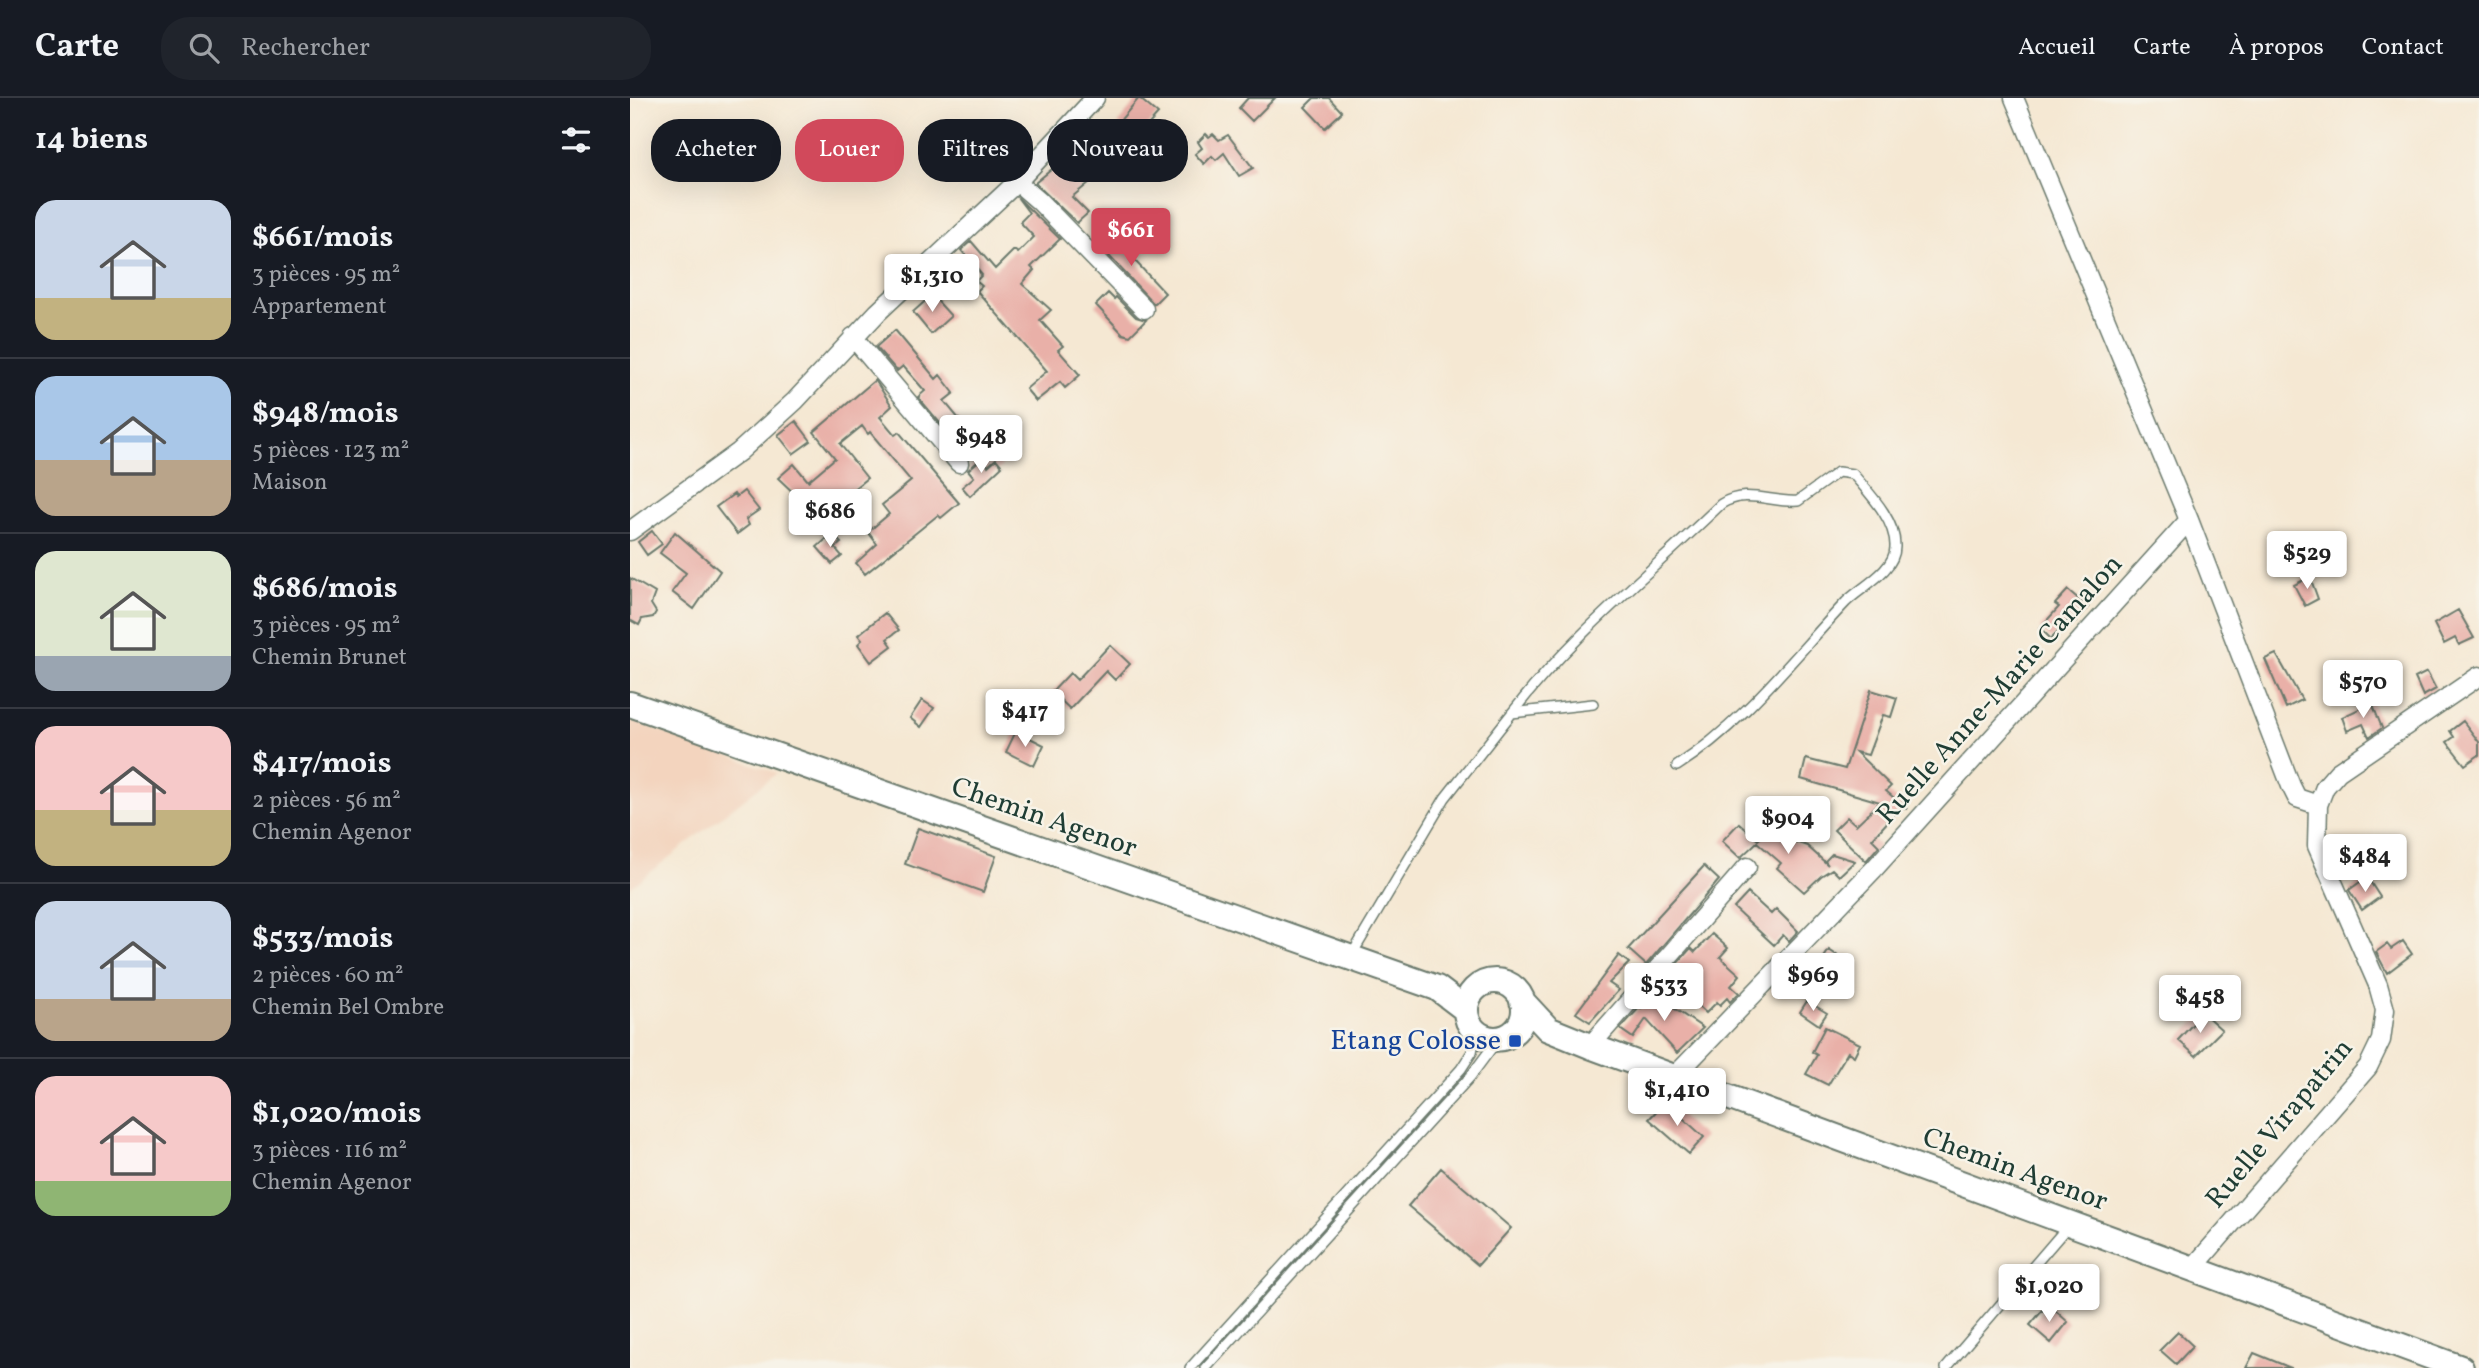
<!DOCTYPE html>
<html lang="fr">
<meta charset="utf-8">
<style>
body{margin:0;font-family:Vollkorn,serif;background:#20242c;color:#f1f3f6;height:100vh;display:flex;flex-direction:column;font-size:26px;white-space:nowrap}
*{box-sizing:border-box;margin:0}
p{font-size:23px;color:#9ea1a6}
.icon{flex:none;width:38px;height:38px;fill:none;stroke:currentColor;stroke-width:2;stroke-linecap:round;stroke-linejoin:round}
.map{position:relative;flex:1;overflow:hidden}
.drawer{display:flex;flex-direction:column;background:#171b24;width:630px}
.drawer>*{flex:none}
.hud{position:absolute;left:21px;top:21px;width:665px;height:63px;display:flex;gap:14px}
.price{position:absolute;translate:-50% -60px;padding:0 16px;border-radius:7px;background:#fff;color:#222;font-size:23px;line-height:46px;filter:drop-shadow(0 2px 4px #0008)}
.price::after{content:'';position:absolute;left:50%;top:42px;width:21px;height:16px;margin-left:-10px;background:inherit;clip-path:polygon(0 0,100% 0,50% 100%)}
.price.active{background:#d1495b;color:#fff}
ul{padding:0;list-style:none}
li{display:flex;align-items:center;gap:21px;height:175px;padding:0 35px}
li+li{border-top:2px solid #363941}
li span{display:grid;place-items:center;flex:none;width:196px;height:140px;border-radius:21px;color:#555}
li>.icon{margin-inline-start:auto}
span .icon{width:84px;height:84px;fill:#fffc;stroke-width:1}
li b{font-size:30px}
h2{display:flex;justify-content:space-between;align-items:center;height:84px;padding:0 35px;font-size:30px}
.tag{padding:0 24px;border-radius:28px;background:#171b24;box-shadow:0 7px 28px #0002;font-size:24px;line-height:63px}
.tag.active{background:#d1495b;color:#fff}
header{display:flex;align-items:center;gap:42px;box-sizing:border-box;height:98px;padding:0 35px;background:#171b24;border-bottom:2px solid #363941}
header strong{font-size:33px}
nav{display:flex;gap:38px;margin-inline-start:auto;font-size:24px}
.search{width:490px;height:63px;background:#20242c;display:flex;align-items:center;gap:18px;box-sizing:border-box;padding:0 24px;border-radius:28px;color:#9ea1a6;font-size:26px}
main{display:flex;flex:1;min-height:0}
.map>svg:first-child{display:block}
.built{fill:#f3d4be}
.building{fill:#e9b0a8}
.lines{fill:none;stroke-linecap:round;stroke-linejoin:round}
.service-casing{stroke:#6a796c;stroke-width:12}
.minor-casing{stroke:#6a796c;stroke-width:21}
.secondary-casing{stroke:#6a796c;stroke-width:28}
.service{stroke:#fff;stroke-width:9}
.minor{stroke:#fff;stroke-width:18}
.secondary{stroke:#fff;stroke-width:24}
.transit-dot{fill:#1a4fb4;stroke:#f7f3e8;stroke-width:2.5}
.labels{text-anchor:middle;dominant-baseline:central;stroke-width:5;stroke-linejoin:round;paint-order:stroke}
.street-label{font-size:28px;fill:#1f3d34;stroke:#f7f3e8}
.transit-label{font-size:28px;fill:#164399;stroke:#f7f3e8;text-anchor:end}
</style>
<header>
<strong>Carte</strong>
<div class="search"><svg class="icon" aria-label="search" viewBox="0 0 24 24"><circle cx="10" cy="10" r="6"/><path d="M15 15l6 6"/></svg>Rechercher</div>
<nav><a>Accueil</a><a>Carte</a><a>À propos</a><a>Contact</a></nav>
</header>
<main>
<section class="drawer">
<h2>14 biens<svg class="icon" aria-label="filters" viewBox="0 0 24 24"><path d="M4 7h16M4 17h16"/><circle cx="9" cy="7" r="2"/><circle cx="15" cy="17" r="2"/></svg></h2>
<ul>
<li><span style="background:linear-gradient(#c9d6e8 70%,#c2b280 0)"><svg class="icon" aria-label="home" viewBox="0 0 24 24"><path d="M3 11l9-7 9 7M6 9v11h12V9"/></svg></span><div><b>$661/mois</b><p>3 pièces · 95 m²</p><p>Appartement</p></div></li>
<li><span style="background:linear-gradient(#a9c7e8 60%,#b9a48a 0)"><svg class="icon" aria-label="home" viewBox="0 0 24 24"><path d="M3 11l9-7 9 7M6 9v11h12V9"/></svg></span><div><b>$948/mois</b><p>5 pièces · 123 m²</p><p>Maison</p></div></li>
<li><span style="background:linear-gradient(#dfe7d0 75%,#9aa5b1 0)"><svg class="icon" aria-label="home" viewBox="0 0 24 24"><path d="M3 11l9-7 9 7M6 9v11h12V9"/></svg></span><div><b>$686/mois</b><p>3 pièces · 95 m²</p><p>Chemin Brunet</p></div></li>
<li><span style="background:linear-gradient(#f6c9c9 60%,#c2b280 0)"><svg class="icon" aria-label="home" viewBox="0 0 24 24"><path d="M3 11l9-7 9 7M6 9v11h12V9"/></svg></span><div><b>$417/mois</b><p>2 pièces · 56 m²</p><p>Chemin Agenor</p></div></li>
<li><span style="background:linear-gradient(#c9d6e8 70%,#b9a48a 0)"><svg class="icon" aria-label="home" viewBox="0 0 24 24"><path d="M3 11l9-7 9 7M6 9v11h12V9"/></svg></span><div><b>$533/mois</b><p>2 pièces · 60 m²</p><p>Chemin Bel Ombre</p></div></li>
<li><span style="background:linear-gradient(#f6c9c9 75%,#8fb573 0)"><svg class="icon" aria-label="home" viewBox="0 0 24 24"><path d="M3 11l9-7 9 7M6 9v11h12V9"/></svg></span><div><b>$1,020/mois</b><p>3 pièces · 116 m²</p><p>Chemin Agenor</p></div></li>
</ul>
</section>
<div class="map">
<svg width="1849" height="1270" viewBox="0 0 1849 1270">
<rect width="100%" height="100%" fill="#f7f3e8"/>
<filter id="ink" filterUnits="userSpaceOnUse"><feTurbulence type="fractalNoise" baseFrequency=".0143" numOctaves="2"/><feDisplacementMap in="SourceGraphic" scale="14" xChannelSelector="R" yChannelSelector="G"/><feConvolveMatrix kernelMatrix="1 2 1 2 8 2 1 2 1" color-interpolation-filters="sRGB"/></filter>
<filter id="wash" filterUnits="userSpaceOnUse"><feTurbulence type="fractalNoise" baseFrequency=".00686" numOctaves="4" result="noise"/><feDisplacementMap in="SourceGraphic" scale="28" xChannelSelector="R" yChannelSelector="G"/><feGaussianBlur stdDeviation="1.57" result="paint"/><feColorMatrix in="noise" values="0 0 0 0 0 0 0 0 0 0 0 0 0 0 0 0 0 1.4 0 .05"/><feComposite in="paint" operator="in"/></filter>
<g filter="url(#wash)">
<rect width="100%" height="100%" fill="#f5e8d3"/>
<!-- built -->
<path class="built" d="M0,622L147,675L0,790Z"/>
<g id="blocks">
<!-- building -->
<path class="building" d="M509,0L528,16L512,34L507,30L502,36L488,25Z
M618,0H645L622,23L609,10Z
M684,0H699L712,14L695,30L675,9Z
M576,36L579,39L583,36L589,42L598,37L623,70L609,78L594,55L586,62L582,58L574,66L565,56L572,50L568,44Z
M455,44L478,69L442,99L458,115L447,125L405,85Z
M387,99L430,141L401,169L404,172L392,186L421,212L410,222L433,248L428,252L450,277L435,290L430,284L406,303L396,291L417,273L347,193L352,188L346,183L352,177L331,152L341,143L365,171L384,152L388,155L404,139L390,124L399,115Z
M478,134L535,195L524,206L467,145Z
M478,195L484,201L486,199L506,219L516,222L500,238L493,236L466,207Z
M302,197L321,218L301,236L283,214Z
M265,232L306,281L310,277L324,295L314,303L339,333L326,344L288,299L295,293L273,268L267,273L246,249Z
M245,282L262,308L250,319L265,337L269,334L329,405L311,420L308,417L235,476L226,465L247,446L238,434L259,416L252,407L281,383L240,334L238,336L232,328L210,346L237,380L189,419L148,380L164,366L178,383L205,360L184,334Z
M166,323L181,343L163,356L148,337Z
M352,360L358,368L366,361L372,368L340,398L332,389L344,379L338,372Z
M114,393L129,412L116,421L119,427L107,436L86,409L104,396L106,399Z
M22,433L32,446L17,457L8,444Z
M45,434L90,473L64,511L42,494L56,475L30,455Z
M202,436L211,445L205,450L212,458L202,466L187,449Z
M1680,479L1688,501L1675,508L1664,487Z
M0,480L25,495L21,506L26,514L23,519L12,521L9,527L0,522Z
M1438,492L1458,509L1445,524L1440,520L1421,541L1410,530L1429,509L1425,506Z
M1828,512L1844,540L1829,547L1825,540L1814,546L1804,526Z
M255,515L269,532L257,541L262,548L241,564L228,546L232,542L228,537Z
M480,547L500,566L485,582L476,573L440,611L422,594L440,575L447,582Z
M1646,556L1672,602L1656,610L1635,561Z
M1797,574L1806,591L1793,598L1785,580Z
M1241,592L1267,600L1261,619L1253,617L1238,657L1226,654L1261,688L1256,693L1277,711L1271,709L1242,741L1249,748L1236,763L1204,732L1217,719L1226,727L1250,704L1171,681L1176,661L1215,671Z
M292,602L304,610L291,629L280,620Z
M1742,605L1752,630L1739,639L1733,626L1717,633L1712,619Z
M1833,623L1849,644V657L1835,667L1817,644L1824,639L1820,633Z
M386,633L414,647L404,668L376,654Z
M1109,725L1128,742L1137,734L1177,748L1198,767L1195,763L1202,756L1225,763L1209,778L1202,771L1191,778L1174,794L1147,770L1151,765L1127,744L1110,760L1092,743Z
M288,730L366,758L353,794L275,766Z
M1074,768L1089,782L1016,867L998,851Z
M1737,779L1750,799L1732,812L1719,792Z
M1118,795L1141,816L1146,811L1168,833L1159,843L1153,837L1144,847L1104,810Z
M1082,836L1098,850L1090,859L1110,877L1101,888L1109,895L1100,904L1097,900L1090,907L1087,904L1076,915L1036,878L1061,850L1065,854Z
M1773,843L1782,856L1757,875L1746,854L1757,846L1761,851Z
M1199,852L1211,860L1194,884L1183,876Z
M989,857L999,865L979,885L989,892L960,924L946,915Z
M1024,897L1073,930L1047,955L1016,921L1003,940L990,931L1009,910L1011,911L1015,905L1018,907Z
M1177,903L1197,915L1189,927L1170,914Z
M1573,915L1592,932L1566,958L1548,942Z
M1195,929L1230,946L1224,958L1218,954L1198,987L1176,976L1187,957L1182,954Z
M1035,1004L1074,1039L1059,1056L1019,1021Z
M811,1070L881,1130L848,1167L778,1108Z
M1418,1206L1438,1224L1421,1245L1400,1227Z
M1548,1234L1563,1248L1546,1266L1530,1252Z
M1624,1255L1661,1270H1616Z"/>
</g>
</g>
<g filter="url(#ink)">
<use href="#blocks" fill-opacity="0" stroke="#6a796c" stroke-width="2"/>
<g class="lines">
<!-- service casing -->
<g class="service-casing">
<path id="service" d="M882,615C943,536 1020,475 1091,406C1117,390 1140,405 1168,403L1208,374L1223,376C1239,395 1266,422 1265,449C1265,473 1231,489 1216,504C1162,561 1114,625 1047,668
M721,858L815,700L882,615L963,606
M560,1270L831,971L842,954L846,934
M576,1270L840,979L869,940
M1316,1270L1438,1128"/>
</g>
<!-- minor casing -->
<g class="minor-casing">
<path id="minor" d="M1384,0L1559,422L1661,688L1667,700L1688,707
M387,84L409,103L514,211
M223,239L329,365
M0,433L109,354L165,303L248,214L387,84L465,0
M960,948L1117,769
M1044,979L1244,771L1559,422
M1562,1171L1738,969L1751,942L1755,912L1748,887L1687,748L1688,707L1695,689L1708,674L1849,578"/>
</g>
<!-- secondary casing -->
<g class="secondary-casing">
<path id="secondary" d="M0,606L807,890L836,912
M836 912a29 29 0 1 1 58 0a29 29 0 1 1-58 0Z
M892,903L918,931L960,948L1831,1270"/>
</g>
<!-- service -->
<use href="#service" class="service"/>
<!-- minor -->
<use href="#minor" class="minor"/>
<!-- secondary -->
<use href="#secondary" class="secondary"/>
</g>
</g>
<!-- markers -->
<rect class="transit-dot" x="878" y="936" width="14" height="14" rx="3.5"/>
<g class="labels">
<!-- street labels -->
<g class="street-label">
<text transform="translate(1370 592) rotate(-48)">Ruelle Anne-Marie Camalon</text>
<text transform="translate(414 720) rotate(19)">Chemin Agenor</text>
<text transform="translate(1650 1026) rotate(-50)">Ruelle Virapatrin</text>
<text transform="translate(1385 1072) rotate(20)">Chemin Agenor</text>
</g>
<!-- transit labels -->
<g class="transit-label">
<text x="871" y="943">Etang Colosse</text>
</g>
</g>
</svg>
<b class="price active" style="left:501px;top:170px">$661</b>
<b class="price" style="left:302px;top:216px">$1,310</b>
<b class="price" style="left:351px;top:377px">$948</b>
<b class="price" style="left:200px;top:451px">$686</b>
<b class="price" style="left:1677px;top:493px">$529</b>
<b class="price" style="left:1733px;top:622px">$570</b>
<b class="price" style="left:395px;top:651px">$417</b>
<b class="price" style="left:1158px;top:758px">$904</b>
<b class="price" style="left:1735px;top:796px">$484</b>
<b class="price" style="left:1183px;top:915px">$969</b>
<b class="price" style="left:1034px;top:925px">$533</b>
<b class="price" style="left:1570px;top:937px">$458</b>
<b class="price" style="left:1047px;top:1030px">$1,410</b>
<b class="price" style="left:1419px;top:1226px">$1,020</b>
<div class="hud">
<a class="tag">Acheter</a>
<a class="tag active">Louer</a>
<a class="tag">Filtres</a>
<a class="tag">Nouveau</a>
</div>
</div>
</main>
